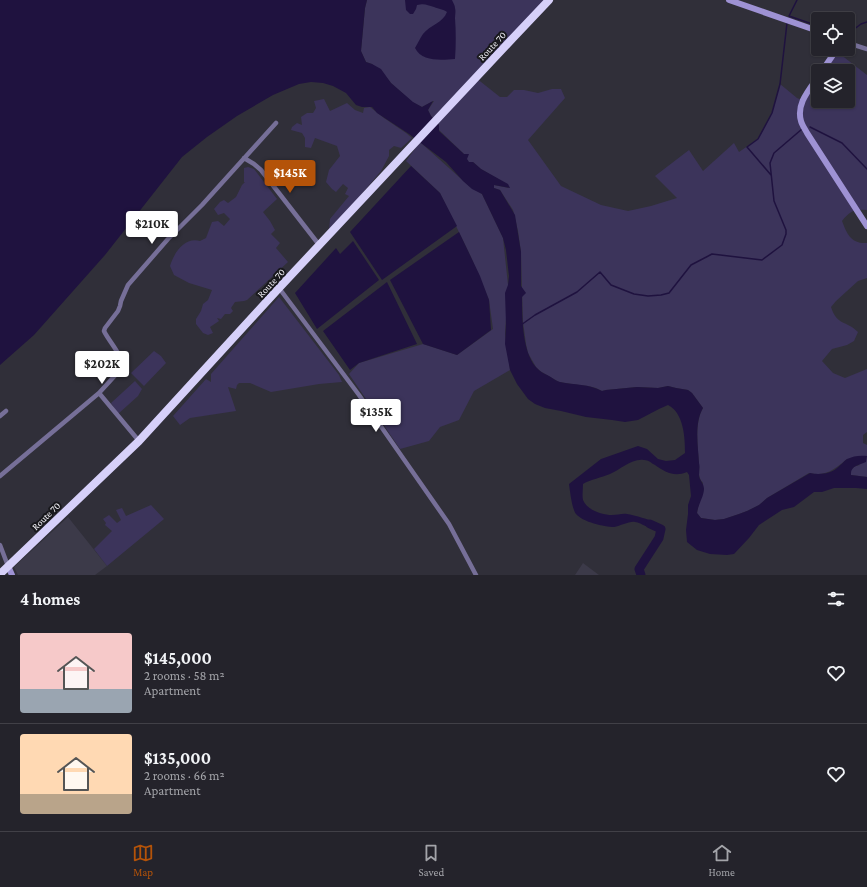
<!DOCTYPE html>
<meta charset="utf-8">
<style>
body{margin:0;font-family:"Crimson Pro",serif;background:#302f37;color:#f1f3f6;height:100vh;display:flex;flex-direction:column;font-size:15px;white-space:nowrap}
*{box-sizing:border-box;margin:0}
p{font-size:13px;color:#a3a4a9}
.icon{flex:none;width:22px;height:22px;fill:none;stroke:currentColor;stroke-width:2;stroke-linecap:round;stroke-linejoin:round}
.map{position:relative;height:575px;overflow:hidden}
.drawer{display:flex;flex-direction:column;background:#24232b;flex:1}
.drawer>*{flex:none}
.tools{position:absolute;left:811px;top:12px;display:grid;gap:8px}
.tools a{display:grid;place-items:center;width:44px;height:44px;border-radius:4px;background:#24232b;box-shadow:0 1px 3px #0004,0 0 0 1px #414047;font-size:20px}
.price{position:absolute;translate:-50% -34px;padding:0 9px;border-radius:4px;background:#fff;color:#222;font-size:13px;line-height:26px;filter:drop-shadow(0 1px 2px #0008)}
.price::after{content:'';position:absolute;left:50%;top:24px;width:12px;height:9px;margin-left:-6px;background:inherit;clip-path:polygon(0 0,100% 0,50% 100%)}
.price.current{background:#b45309;color:#fff}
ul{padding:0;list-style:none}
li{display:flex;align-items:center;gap:12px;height:100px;padding:0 20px}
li+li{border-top:1px solid #414047}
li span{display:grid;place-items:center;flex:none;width:112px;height:80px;border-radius:4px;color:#555}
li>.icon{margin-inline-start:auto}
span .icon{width:48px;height:48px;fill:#fffc;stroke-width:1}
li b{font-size:17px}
h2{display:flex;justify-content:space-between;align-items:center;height:48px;padding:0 20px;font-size:17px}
.tab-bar{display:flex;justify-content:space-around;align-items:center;height:56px;border-top:1px solid #414047;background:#24232b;font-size:11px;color:#a3a4a9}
.tab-bar a{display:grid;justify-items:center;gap:2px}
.tab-bar .current{color:#b45309}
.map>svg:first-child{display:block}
.built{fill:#3c3a49}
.green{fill:#3c345b}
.water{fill:#1f123f}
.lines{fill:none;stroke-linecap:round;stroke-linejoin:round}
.stream{stroke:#1f123f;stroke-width:1.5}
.river{stroke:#1f123f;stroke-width:9}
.street{stroke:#766f98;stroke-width:4.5}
.secondary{stroke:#9e92d4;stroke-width:6}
.highway{stroke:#d6d0f9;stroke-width:8}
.labels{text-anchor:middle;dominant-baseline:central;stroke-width:4;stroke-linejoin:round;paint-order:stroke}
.street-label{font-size:10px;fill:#f5f4fa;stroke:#18181c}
</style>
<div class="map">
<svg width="867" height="575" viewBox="0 0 867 575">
<rect width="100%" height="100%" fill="#302f39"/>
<!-- built -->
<path class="built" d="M68,517L107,566L95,575H18L14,567Z
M583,563L599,575H575Z"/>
<!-- green -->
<path class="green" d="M367,0H549L476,78L500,97H507L514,90H524L538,93L552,89H561L565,98L528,140L561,186L601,205L628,211L651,206L677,198L655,176L689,150L703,171L734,143L739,152L758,139L772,113L780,84L797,98L802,100L818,77V101H848V71H822L836,51L867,75V210C854,209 850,211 842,221C847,234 851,244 867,243V278L858,281L836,301L831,307C837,326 846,320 858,332L854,341L847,345L832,349L822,361L833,373L845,378L867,369V432L863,435V443L867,445V477L851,475C849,469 854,466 860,465L847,459C835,469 826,477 809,473L767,498L759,505L747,511L739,514L724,519L715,520L701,518L697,513L703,483C702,481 700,480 700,478C698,474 700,469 699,465C698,447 694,424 703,408L692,393L688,390L676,388L668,386L658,388L637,387L606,390L602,391L596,388L588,386L579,385L559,382L540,371L536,367L528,353L526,344L523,322L521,252L518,231L513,210L500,190L494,188V185L509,188L498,179L481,169L473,162L469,163L464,154L439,130V125L431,116L428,110L434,101H433L422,107L412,102L391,83L386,77L372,64L366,62L361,51L365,8Z
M324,99L330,111L347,103L355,110L363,113L364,108L370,107L384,118L406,133L412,138L401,148L394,146L389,150V156L381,171L360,196L329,230L330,219L349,196L345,194L348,188L343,184L336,192L332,189L326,182L329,170L340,156L337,146L315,138L311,148L305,147V138L302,133L291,130L292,127L297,123L302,125L301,117L307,113H313L316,108L314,101Z
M420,142L469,186L482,194L503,238L508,285L505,334L510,370L474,391L459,420L440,427L429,441L400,449L349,374L359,363L423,344L457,355L493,329L489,300L471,257L440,193L406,161Z
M248,167L254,169L277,199L263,212L270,221L275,230L271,234L280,243L276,248L288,262L247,300L244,301L235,302L231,308L233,311L230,314H225L221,319L217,318L219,321L210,327L213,333L208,335L203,333L196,324V319L201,311L203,304L208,300L212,290L189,283L174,275L170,266C174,253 184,237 200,241L206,238L212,222L218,221L224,226L230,219L224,213L218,215L214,209L220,202L224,200L228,203L236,197L242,185L245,182H244V168Z
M279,297L339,375L342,382L319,384L271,392L250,383H239L237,385L236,389L228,387L236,411L190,418L180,425L173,416L206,379L211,382V374Z
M154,351L161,356L166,363L144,386L131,373Z
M135,381L142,389L138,396L118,414L111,403Z
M151,505L164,519L107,566L94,549L112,531L105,525L106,523L103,519L109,515L117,523L121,520L116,510L122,508L126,516Z"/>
<!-- water -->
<path class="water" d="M0,0H367L365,8L361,51L366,62L372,64L381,69L391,83L413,102L422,107L433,101L428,110L431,116L439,125V131L464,154H469L467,159L469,162H473L481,169L508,184L510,188L494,185V188L500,190L515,215L521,252V286L526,293L522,297C522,317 522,356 539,370C542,373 546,374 549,376C553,378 556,381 560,382C574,385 589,384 602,391L606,390L637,387L658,388L668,386L676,388L688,390L692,393L703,408C694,423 698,446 699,463C700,467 699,471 699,475C699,480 704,483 704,489C704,496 698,505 697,513L701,518L715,520L724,519L739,514L747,511L759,505L767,498L810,473C819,475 830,474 837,468C841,465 844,461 847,459C853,456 860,455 867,456L866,462C859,465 850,466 851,475L867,477V489L856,488H834L822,492H814L794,507L782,510L759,525L749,538L734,554L727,555L710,554L697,550L687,542L686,530L688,514V505L691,496L689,475L687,472C675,477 666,473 655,465C651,463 649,460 644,460C632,458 620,470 610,474C601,478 591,479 583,484C583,489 582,495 583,500C587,510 602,515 612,515C617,515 623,513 627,514C634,515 652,520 657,524C658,525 660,528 661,529C654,533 643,523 635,522C629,521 621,526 614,527C604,527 583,522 576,514C572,509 570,491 569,484L601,459L638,446L647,449L658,459L666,461L675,460L685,453C685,438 684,413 668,405L659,409L638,420L625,422L612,420L586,417L561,411L545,408L535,404L528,399L517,384L510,370L505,344L506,324L505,293L508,285L509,276L506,250L503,238L482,194L472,189L463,181L446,162L409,134L377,113L372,107H362L356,105L346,93L333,86L323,83L311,82L299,84L273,95L237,116L207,137L182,157L105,255L34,335L0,365Z
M405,0H452C453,3 455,5 455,8C456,12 455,15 455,18C456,32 456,45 455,59C441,60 422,62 415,48C418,43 420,38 423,34C430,25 443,23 447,12C443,9 439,9 434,7C427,5 425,3 417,5L416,9L413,14H410L406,10Z
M411,166L440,193L457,226L382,280L350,232Z
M459,232L480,276L489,300L491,330L457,355L423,344L390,280Z
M353,241L379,280L317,329L295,293L336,248L340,254Z
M387,282L417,344L359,363L350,370L323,331Z"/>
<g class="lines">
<!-- stream -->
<path class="stream" d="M797,0L789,16L818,26
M848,31L853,30L861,24L867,22
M810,127L842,143L867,169
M771,175L747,147L758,139L772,113L780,84L787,23
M521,325L535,315L577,292L600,272L611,285L634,294L648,296L661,295L669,293L691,265L712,254L762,260L782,245L786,234V230L774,201L770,163L774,153L802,129"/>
<!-- river -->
<path class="river" d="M641,575L639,569L659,538L661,529L650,524"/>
<!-- street -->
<path class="street" d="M848,43L867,49
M244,158L254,164L261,170L320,246
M279,288L359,395L449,524L476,575
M99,393L121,369C125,357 109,342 104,331L105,328L118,311L120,306L121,301L128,285L168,239L202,205L276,123
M0,416L6,411
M0,476L99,393L139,441
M0,545L8,566"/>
<!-- secondary -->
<path class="secondary" d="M729,0L818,31
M822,71L837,49
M818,77C809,90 796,104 801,121C802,125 805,129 807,133L867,226
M8,566L12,575"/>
<!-- highway -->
<path class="highway" d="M0,574L139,441L279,288L513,38L549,0"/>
</g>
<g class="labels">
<!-- street labels -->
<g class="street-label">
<text transform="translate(492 46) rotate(-47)">Route 70</text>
<text transform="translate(271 283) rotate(-47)">Route 70</text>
<text transform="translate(46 516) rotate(-44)">Route 70</text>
</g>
</g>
</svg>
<div class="tools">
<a><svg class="icon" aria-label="locate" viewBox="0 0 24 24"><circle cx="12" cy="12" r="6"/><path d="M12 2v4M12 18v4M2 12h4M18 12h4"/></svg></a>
<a><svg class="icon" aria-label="layers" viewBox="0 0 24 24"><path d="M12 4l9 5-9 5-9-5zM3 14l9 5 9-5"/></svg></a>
</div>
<b class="price current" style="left:290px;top:194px">$145K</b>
<b class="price" style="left:152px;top:245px">$210K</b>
<b class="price" style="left:102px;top:385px">$202K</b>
<b class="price" style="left:376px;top:433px">$135K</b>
</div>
<section class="drawer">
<h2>4 homes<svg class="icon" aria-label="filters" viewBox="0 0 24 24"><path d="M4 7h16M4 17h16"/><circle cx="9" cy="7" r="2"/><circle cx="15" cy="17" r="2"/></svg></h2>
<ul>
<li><span style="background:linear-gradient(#f6c9c9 70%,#9aa5b1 0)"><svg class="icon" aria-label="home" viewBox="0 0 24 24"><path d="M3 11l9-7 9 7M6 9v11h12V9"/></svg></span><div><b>$145,000</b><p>2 rooms · 58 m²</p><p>Apartment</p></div><svg class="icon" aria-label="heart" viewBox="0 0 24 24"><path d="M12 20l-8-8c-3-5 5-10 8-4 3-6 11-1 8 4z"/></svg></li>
<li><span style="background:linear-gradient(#ffd9b3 75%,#b9a48a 0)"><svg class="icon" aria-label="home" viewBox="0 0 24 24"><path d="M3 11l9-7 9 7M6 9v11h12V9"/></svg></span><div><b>$135,000</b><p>2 rooms · 66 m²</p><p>Apartment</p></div><svg class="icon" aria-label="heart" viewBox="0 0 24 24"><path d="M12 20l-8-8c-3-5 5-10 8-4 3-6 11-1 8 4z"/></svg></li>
</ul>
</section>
<nav class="tab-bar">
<a class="current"><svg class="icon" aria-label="map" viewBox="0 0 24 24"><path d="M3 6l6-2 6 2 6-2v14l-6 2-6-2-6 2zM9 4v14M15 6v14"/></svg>Map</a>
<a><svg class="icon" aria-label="saved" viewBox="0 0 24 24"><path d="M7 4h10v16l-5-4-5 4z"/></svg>Saved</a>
<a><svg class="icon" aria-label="home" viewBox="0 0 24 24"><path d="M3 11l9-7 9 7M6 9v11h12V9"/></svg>Home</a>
</nav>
